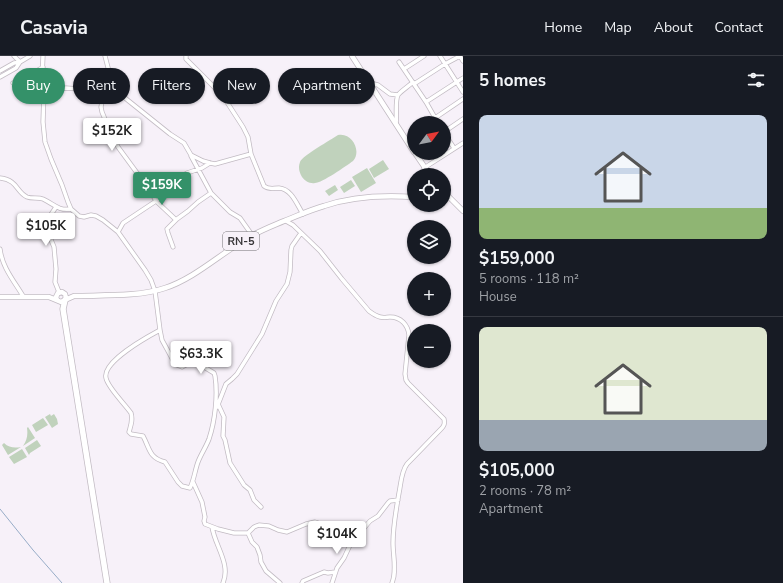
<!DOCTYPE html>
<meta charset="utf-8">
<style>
body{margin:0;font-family:"Nunito Sans",sans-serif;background:#20242c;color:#f1f3f6;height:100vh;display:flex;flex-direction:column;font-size:15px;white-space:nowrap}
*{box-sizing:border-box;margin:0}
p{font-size:13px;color:#9ea1a6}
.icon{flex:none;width:22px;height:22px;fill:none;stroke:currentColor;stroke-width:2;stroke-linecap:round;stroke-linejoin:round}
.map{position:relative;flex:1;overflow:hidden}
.drawer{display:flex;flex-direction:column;background:#171b24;width:320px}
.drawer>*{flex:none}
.guide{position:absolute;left:12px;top:12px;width:380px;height:36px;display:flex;gap:8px}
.needle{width:26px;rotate:58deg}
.tools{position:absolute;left:407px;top:60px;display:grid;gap:8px}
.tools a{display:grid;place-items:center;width:44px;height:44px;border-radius:50%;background:#171b24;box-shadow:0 1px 3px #0004;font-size:20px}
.price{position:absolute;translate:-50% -34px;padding:0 9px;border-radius:4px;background:#fff;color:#222;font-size:13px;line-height:26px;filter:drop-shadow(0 1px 2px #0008)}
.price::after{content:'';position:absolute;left:50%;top:24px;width:12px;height:9px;margin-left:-6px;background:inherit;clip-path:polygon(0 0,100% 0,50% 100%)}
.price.current{background:#349169;color:#fff}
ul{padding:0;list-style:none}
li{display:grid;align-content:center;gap:8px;height:212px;padding:0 16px}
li+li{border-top:1px solid #363941}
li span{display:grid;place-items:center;height:124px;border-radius:8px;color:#555}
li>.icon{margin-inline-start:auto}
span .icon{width:72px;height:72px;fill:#fffc;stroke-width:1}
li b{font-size:17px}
h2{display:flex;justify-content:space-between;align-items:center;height:48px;padding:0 16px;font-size:17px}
.pill{padding:0 14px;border-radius:18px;background:#171b24;box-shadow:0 1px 3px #0004;font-size:14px;line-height:36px}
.pill.current{background:#349169;color:#fff}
header{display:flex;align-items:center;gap:24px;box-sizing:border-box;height:56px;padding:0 20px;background:#171b24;border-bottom:1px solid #363941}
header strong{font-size:19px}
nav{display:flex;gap:22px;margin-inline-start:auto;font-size:14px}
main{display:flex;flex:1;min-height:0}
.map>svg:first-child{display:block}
.green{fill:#c0d2bc}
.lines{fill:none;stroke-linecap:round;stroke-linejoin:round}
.stream{stroke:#97acc7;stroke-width:1}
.minor-casing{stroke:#c2bbc3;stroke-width:5}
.major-casing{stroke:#c2bbc3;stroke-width:6}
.highway-casing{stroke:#c2bbc3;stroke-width:7}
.minor{stroke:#fff;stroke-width:3.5}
.major{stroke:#fff;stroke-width:4.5}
.highway{stroke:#fff;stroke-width:5.5}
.labels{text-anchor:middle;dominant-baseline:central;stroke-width:4;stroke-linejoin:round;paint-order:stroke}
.shield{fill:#f7f1f9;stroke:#716e73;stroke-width:1}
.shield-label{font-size:11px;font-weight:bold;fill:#383639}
</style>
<header>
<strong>Casavia</strong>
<nav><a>Home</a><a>Map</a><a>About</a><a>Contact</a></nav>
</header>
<main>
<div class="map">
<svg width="463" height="527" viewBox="0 0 463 527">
<rect width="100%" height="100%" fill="#f7f1f9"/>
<!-- green -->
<path class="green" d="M338,79C352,76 362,95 353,105C346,110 322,127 315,127C310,128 305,125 302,121C299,116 298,111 300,106C303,99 331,84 338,79Z
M383,104L389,113L374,122L369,113Z
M367,112L376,127L361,136L352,121Z
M351,124L355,130L344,137L340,131Z
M335,129L338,134L329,140L325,135Z
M50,358L51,360L54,358L57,363L58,368L52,372L45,361Z
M43,362L48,369L36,376L32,369Z
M28,371L35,382L23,390C27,384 28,379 27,372Z
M37,384L41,390L30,397L29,399L25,392Z
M4,387C9,392 15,392 21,391L8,399L2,389Z
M22,393L27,401L14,408L9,401Z"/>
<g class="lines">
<!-- stream -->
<path class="stream" d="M0,453L33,494L62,527"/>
<!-- minor casing -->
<g class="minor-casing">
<path id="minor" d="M14,0L20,6
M43,0L42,22L44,35L43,66L45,86L51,103L62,129L68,146L71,153L79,160L84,161L91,159L96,160L103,164L118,176L145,214L151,224L155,235L160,274L162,284L174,306L177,309L182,311L191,306L194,305L214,317L215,320C218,339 215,365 209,383C206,391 201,398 198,406C195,414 194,424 190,432L182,430L178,426L165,406C149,402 150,393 143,380L131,378L129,376C131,369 133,364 131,357C125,348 108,332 106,322C102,306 147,281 160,274
M105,0C108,15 115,31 125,42L170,78L184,87L191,99L203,105L210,107L215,108L251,98
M186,0V3L223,40L243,71L248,81L251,98L264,130C269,134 273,132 279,132C292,133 297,149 303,158
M440,0L463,36
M399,6L426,46L438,67
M404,13L424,0
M0,15L14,7L20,6
M0,21L16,12L20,6L30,0
M13,27L44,35L66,32L79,33L87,30L102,34L115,26
M13,27L35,16L43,11
M370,27L378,29L390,38L398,39
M414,28L445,8L460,0L463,5
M102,34L103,40L101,51L102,56L109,73L118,91L151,136L156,145L173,161L175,163H177L188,155L198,146L211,137
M426,46L463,22
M435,62L463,43
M396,68C397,61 395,44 398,39C401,35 409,30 413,26
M444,76L463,63
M444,77L454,92
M191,100L211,137L230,156L240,162L252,179
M424,112L463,87
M0,122C18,124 16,136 27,141C32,143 38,141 43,143C54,148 58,155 71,153
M56,151L50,160L51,176L49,179L54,191L56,213L55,226L59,236
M286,165L293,169L320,195L342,223L369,255C373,258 376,260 380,261C384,262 387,261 390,261C401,261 408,269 409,279L405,318L406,324L408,327L444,363C445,368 444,370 441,373L407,408C401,416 401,428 399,437C396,454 393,470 393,487C393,500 397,515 392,527
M118,176L123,167L162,141L181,121L187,117L202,112L210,107
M173,191L168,177L167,173L177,163
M0,193C2,211 14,225 23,240
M218,348L224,361L223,380L225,384L230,407L244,429L250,434L254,444L261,451
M217,351L226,328L232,323L237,318L262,278L276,245L287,228L290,216L291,194L292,190L301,177
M193,426L202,446L205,461L204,465L205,468L218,473L234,477H248L254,471L259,469L269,470L278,474L287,476L306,468L315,466L318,467L324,474L327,476L336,478L349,477L356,480L359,478L370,465L378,460L388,447L390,445L398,444
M212,471C215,490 231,508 223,527
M248,477L252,486L257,491L260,499L261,506L266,515L280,527
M302,527L303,525L324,516L328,517L335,516
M332,527L337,512L344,502L351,487L356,480"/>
</g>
<!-- major casing -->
<g class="major-casing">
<path id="major" d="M352,0L414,96
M415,97L430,119
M444,136L463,155
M0,241H49L61,246L65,244L66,242L65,238L62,236L58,237L56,241L57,244
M65,244L74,240C102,239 139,241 165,232C193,223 218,200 243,185C256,176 270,171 284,165C297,160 310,154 324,150C353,140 384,139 414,141"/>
</g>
<!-- highway casing -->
<g class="highway-casing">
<path id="highway" d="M65,244L63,253L67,278L107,527"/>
</g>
<!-- minor -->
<use href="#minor" class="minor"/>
<!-- major -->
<use href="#major" class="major"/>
<!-- highway -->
<use href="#highway" class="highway"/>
</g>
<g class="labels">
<!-- shield labels -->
<rect class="shield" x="223" y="176" width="36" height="18" rx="3"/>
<g class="shield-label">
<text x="241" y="185">RN-5</text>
</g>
</g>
</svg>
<div class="tools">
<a><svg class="needle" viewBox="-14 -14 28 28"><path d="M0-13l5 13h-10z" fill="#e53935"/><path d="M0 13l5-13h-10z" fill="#9ea1a6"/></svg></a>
<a><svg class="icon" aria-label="locate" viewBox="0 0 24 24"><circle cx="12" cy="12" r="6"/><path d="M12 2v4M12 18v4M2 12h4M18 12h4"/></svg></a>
<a><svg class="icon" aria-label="layers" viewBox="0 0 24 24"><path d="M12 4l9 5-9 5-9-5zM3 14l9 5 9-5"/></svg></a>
<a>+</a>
<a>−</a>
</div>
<b class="price" style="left:112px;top:96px">$152K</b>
<b class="price current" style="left:162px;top:150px">$159K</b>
<b class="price" style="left:46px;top:191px">$105K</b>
<b class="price" style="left:201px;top:319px">$63.3K</b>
<b class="price" style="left:337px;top:499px">$104K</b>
<div class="guide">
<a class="pill current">Buy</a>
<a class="pill">Rent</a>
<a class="pill">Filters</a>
<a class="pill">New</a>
<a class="pill">Apartment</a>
</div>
</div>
<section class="drawer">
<h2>5 homes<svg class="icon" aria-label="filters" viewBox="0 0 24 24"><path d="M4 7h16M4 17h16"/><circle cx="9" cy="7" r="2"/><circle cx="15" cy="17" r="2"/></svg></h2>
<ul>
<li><span style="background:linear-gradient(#c9d6e8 75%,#8fb573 0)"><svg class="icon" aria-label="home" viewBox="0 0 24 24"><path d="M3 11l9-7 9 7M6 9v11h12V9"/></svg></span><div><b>$159,000</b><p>5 rooms · 118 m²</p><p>House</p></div></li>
<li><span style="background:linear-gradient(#dfe7d0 75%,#9aa5b1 0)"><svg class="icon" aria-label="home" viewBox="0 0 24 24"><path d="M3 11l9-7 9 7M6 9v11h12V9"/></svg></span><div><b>$105,000</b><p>2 rooms · 78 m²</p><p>Apartment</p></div></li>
</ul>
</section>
</main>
